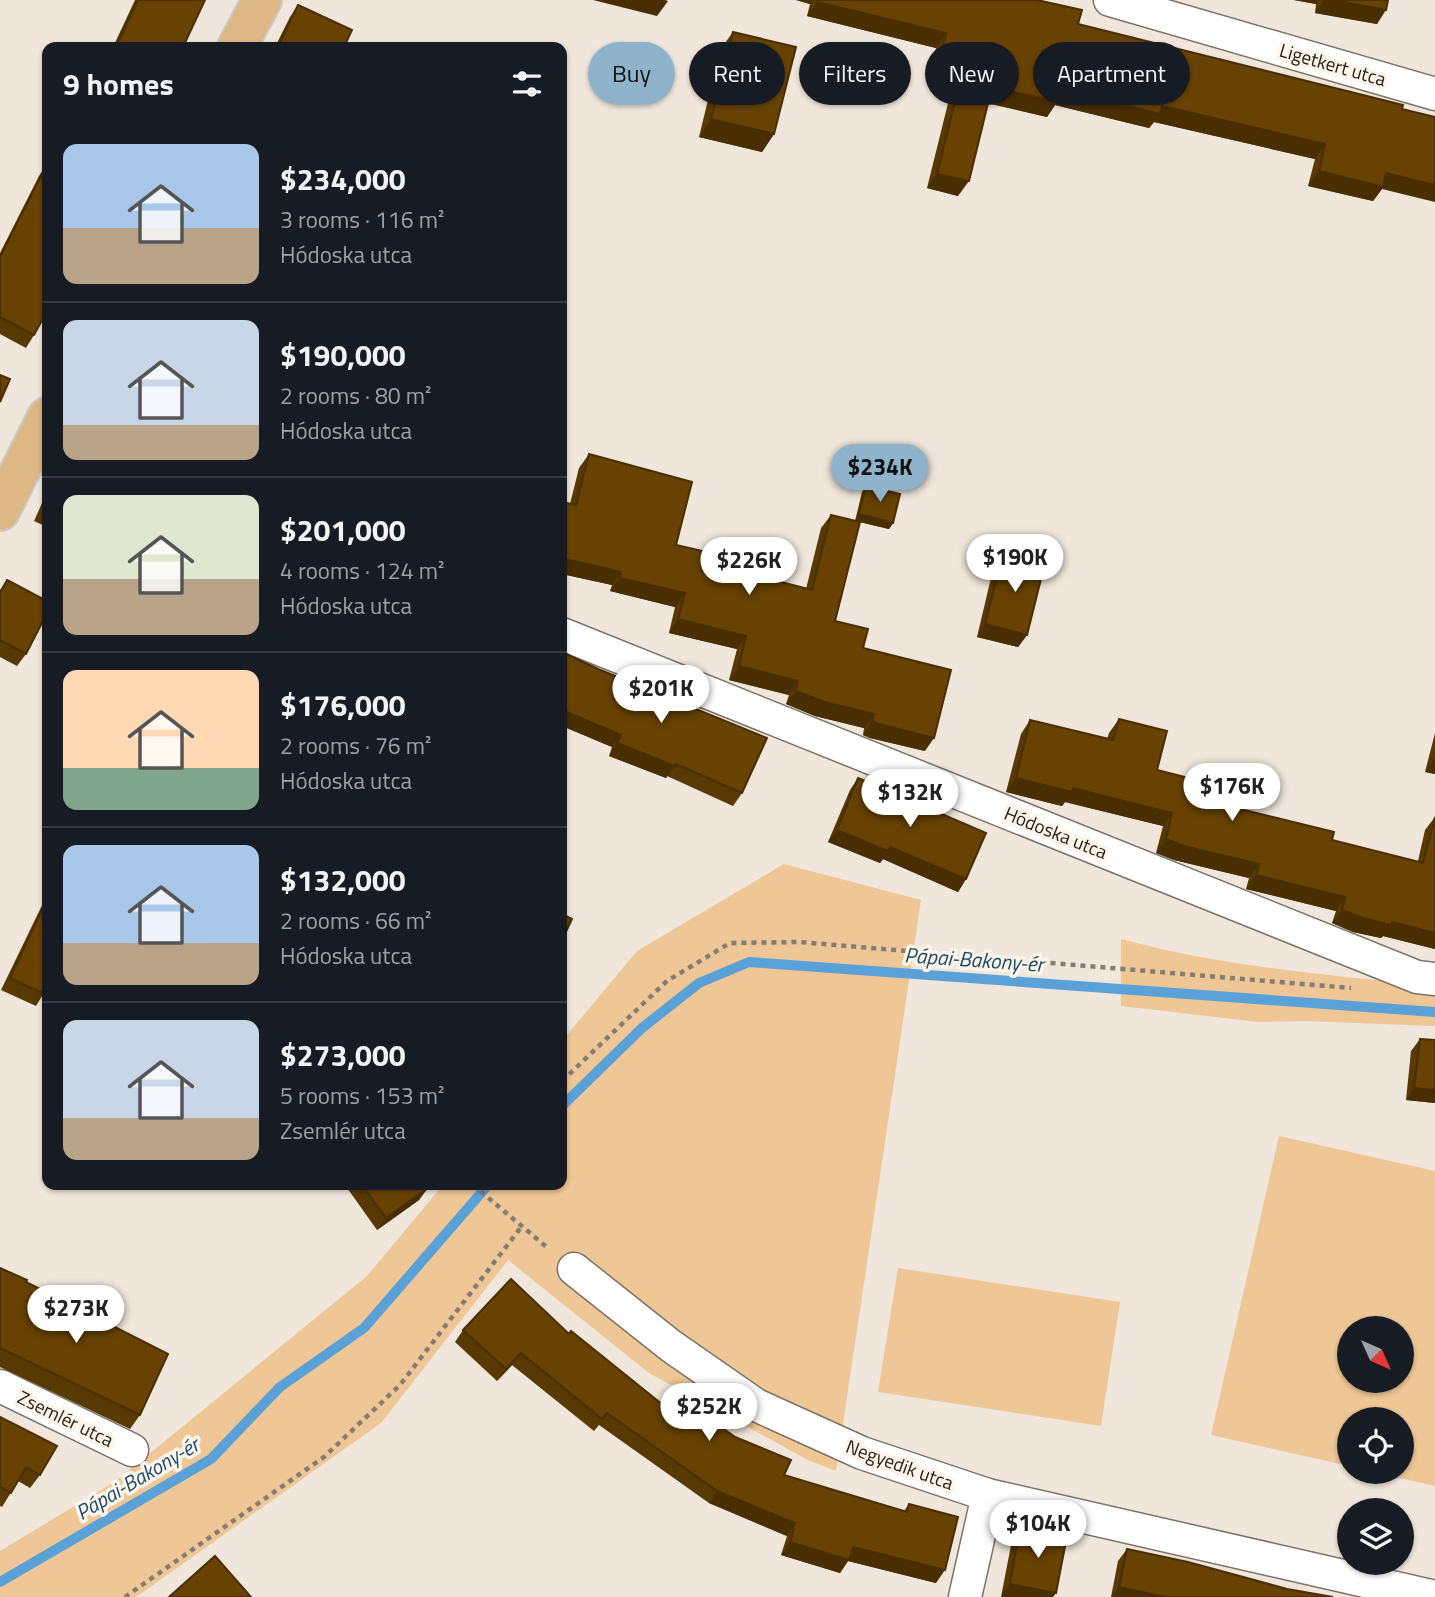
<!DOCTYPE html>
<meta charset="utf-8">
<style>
body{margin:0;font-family:"Titillium Web",sans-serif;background:#20242c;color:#f1f3f6;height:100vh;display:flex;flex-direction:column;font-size:26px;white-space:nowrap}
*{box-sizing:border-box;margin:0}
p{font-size:23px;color:#9ea1a6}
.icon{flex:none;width:38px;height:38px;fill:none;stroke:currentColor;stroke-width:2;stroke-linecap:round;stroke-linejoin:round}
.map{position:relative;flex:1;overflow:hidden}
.side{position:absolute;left:42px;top:42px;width:525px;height:1148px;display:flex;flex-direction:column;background:#171b24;border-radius:14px;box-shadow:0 2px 5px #0004}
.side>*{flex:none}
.guide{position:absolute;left:588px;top:42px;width:665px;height:63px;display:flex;gap:14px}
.needle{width:46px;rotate:135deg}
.controls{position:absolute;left:1337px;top:1316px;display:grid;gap:14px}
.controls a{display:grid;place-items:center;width:77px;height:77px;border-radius:50%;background:#171b24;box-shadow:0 2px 5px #0004;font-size:35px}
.price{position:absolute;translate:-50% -60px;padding:0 16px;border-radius:24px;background:#fff;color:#222;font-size:23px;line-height:46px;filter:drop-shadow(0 2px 4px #0008)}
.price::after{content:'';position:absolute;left:50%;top:42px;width:21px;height:16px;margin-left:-10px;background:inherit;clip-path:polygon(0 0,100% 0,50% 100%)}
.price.current{background:#90b3cc;color:#111}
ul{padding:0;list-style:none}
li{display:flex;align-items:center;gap:21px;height:175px;padding:0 21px}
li+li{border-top:2px solid #363941}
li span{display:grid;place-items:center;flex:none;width:196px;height:140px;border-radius:14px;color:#555}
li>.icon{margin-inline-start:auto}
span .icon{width:84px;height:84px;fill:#fffc;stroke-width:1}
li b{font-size:30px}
h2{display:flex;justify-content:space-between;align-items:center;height:84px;padding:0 21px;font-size:30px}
.chip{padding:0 24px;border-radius:32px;background:#171b24;box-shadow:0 2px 5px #0004;font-size:24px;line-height:63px}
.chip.current{background:#90b3cc;color:#111}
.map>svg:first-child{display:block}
.green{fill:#efc695;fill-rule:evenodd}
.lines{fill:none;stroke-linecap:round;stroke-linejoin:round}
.stream{stroke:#5aa1d8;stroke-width:10}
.minor-casing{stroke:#7b7268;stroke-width:35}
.primary-casing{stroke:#cac9c8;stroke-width:42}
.path{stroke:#837d75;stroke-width:4.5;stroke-dasharray:5 5;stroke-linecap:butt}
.minor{stroke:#fff;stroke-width:32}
.primary{stroke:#ddb885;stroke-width:38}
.wall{fill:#593902}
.shaded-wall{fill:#492e01}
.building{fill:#684202;stroke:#492e01;stroke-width:2}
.labels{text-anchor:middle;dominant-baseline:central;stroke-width:7;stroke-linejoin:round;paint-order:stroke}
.street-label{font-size:19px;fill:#211d19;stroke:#fef4e8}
.water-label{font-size:21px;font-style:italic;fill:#174c71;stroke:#fef4e8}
</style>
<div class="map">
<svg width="1435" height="1597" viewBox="0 0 1435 1597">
<rect width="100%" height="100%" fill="#f0e6db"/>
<!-- green -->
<path class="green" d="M784,864L921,900L836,1471L808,1460L649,1373L508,1260L381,1423L136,1597H0V1551L116,1481L367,1276L443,1185H562V1041L637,951Z
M1121,939C1224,967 1329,975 1435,986V1026L1304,1021L1258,1022L1121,1006Z
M1279,1136L1435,1171V1486L1373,1472H1402V1419H1349V1466L1211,1435ZM1402,1328V1381H1349V1328Z
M898,1268L1120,1302L1101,1426L878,1392Z"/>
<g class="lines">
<!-- stream -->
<path class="stream" d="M562,1106L642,1028L699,983L749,962L1435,1012
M0,1582L211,1459L280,1387L364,1328L488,1185"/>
<!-- minor casing -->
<g class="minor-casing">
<path id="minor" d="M1110,0L1435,94
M562,634L1417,977L1435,979
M574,1269L671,1346L756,1405L862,1453L988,1495L1435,1597
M0,1386L132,1450
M965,1597L988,1495"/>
</g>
<!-- primary casing -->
<g class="primary-casing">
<path id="primary" d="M237,47L262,0
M0,511L47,417"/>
</g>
<!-- path -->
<path class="path" d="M562,1081L667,981L730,943L799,942L1351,988
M473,1185L549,1249
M125,1597L324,1457L400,1385L522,1226"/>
<!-- minor -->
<use href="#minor" class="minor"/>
<!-- primary -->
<use href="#primary" class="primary"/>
</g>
<!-- wall -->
<path class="wall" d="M135,0H205L183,47H113Z
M796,0H1037L1078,24L1403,105L1382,189L1373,201L1308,186L1315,159L1154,122L1149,128L1055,105L1047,117L988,103L958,196L927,188L955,75L930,69L936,48L807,16L810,4Z
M1294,0H1388L1377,24L1315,13L1316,4Z
M298,5L344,47H275L290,17Z
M733,32L774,134L762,152L699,137L720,50Z
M47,164L34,335L26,348L0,334V253L39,176Z
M589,454L676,545L743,572L806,589L821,528L831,515L855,521L862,492L866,486L893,523L889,529L860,522L835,621L863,648L925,751L870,738L863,735L864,728L815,716L786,704L789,695L729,680L737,649L669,633L675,607L610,591L612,585L562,574V502L570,504L579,468Z
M47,492V527L34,521Z
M1003,553L1027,635L1018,647L977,637L994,565Z
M7,580L26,654L17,666L0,657V590Z
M562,652L742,793L733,806L667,776L666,778L609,756L612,747L562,726Z
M1119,719L1157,770L1236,808L1332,840L1418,861L1425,830L1435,817V949L1383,936L1381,938L1353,932L1332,923L1336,911L1246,889L1249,878L1174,860L1156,853L1163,826L1065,802L1062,806L1006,792L1021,734L1030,720L1107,739L1109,733Z
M1435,733V774L1425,772Z
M858,778L966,879L958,892L883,859L880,863L828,842L850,790Z
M47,895V988L36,1006L1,990Z
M1420,1039L1435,1103L1406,1100L1411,1051Z
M345,1185H426L419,1200L377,1230Z
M0,1268L26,1282L140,1415L130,1429L0,1367Z
M463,1330L569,1334L663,1405L784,1475L904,1511L909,1504L936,1583L848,1561L840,1573L781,1555L787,1536L709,1503L599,1425L594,1431L512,1365L497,1381L455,1342Z
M0,1417L40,1475L30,1488L18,1481L2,1507L0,1506Z
M1020,1527L1067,1536L1001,1597L1012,1540Z
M1127,1549L1287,1589L1333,1597H1111L1118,1561Z"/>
<!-- shaded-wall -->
<path class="shaded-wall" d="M593,0H665L668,1L657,16Z
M796,0H813L810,4Z
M1294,0H1319L1316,4Z
M1324,0H1334L1386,10L1377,24L1315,13Z
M817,2L946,33L936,48L807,16Z
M941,55L965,61L955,75L930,69Z
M992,87L1061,89L1162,106L1325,144L1315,159L1154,122L1149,128L1055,105L1047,117L982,102Z
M711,119L774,134L762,152L699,137Z
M1319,171L1386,173L1435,185V202L1382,189L1373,201L1308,186Z
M937,174L969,181L958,196L927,188Z
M859,514L893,523L889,529L855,521Z
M562,558L621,572L612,585L562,574Z
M620,578L685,593L675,607L610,591Z
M678,619L746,636L737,649L669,633Z
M985,624L1027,635L1018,647L977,637Z
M739,666L798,681L789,695L729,680Z
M796,691L874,714L864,728L815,716L786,704Z
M562,710L621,735L612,747L562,726Z
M872,721L934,738L925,751L870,738L863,735Z
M617,743L675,766L666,778L609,756Z
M1434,759L1435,760V774L1425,772Z
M1016,778L1073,788L1172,813L1163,826L1065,802L1062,806L1006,792Z
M837,830L890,847L966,879L958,892L883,859L880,863L828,842Z
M1166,839L1259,864L1249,878L1174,860L1156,853Z
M1256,875L1345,897L1336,911L1246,889Z
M1342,910L1435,933V949L1383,936L1381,938L1353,932L1332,923Z
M1414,1088L1435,1090V1103L1406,1100Z
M428,1188L419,1200L377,1230L386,1218Z
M521,1353L512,1365L497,1381L506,1369Z
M717,1491L795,1523L787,1536L709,1503Z
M790,1542L853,1547L945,1570L936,1583L848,1561L840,1573L781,1555Z
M1010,1584L1056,1593L1053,1597H1001Z
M1119,1587L1165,1597H1112Z"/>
<!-- building -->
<path class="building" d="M138,0H205L183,47H116Z
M818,0H1037L1082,10L1078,24L1403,105L1402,109L1435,117V185L1386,173L1383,187L1319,171L1325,144L1162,106L1160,114L1061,89L1058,102L992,87L969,181L937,174L965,61L941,55L946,33L817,2Z
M1334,0H1388L1386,10Z
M298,5L352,30L344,47H278Z
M733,32L796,47L774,134L711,119Z
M47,164V311L34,335L0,317V257Z
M0,375L10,379L0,402Z
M589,454L692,482L676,545L746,561L743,572L812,590L831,515L860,522L835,621L868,629L863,648L951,670L934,738L879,724L872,721L874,714L825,702L796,691L798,681L739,666L746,636L678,619L685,593L620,578L621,572L562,558V502L576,505Z
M866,486L900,494L893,523L859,514Z
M47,498V511L42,508Z
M1003,553L1045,563L1027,635L985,624Z
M7,580L47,601V613L26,654L0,640V593Z
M562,652L598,669L767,738L742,793L676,764L675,766L617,743L621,735L562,710Z
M1119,719L1167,731L1157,770L1240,791L1236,808L1334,832L1332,840L1423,863L1435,817V933L1392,922L1391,925L1363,918L1342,910L1345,897L1256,875L1259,864L1184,846L1166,839L1172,813L1073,788L1072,792L1016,778L1030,720L1113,740Z
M858,778L986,833L966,879L890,847L888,851L837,830Z
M47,899V988L44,994L10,978Z
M562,914L572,919L562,940Z
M1420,1039L1435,1040V1090L1414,1088Z
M362,1185H426L428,1188L386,1218Z
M0,1268L27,1280L26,1282L168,1354L140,1415L0,1348Z
M511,1279L569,1334L571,1331L663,1405L672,1392L735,1437L791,1460L784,1475L907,1512L909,1504L958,1517L945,1570L853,1547L849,1560L790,1542L795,1523L717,1491L607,1413L602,1419L521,1353L506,1369L463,1330Z
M0,1417L57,1446L40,1475L26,1467L11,1493L0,1487Z
M1020,1527L1067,1536L1056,1593L1010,1584Z
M1127,1549L1188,1562L1287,1589L1333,1597H1165L1119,1587Z
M215,1556L251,1597H169Z"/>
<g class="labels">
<!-- street labels -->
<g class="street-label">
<text transform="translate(1333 64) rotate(16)">Ligetkert utca</text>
<text transform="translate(1056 832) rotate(22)">Hódoska utca</text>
<text transform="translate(66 1418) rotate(26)">Zsemlér utca</text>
<text transform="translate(900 1464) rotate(20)">Negyedik utca</text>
</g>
<!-- water labels -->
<g class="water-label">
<text transform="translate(974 959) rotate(4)">Pápai-Bakony-ér</text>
<text transform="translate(137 1478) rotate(-31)">Pápai-Bakony-ér</text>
</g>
</g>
</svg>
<div class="controls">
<a><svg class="needle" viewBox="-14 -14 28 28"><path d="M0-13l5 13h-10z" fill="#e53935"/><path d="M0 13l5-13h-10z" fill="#9ea1a6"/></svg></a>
<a><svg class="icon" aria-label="locate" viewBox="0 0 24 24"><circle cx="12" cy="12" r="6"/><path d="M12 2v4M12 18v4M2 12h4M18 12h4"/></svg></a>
<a><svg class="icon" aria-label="layers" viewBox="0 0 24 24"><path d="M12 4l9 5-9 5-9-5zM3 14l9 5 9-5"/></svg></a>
</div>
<b class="price current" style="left:880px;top:504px">$234K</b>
<b class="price" style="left:1015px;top:594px">$190K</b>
<b class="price" style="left:749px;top:597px">$226K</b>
<b class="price" style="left:661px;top:725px">$201K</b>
<b class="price" style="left:1232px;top:823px">$176K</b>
<b class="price" style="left:910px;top:829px">$132K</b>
<b class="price" style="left:76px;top:1345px">$273K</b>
<b class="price" style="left:709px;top:1443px">$252K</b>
<b class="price" style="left:1038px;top:1560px">$104K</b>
<div class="guide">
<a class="chip current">Buy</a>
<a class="chip">Rent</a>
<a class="chip">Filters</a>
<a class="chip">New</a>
<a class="chip">Apartment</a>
</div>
<section class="side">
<h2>9 homes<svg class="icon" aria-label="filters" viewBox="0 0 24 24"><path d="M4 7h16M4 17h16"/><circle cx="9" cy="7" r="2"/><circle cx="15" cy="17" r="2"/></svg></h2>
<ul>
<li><span style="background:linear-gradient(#a9c7e8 60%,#b9a48a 0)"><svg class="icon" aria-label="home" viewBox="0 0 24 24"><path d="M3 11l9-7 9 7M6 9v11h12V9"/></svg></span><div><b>$234,000</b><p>3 rooms · 116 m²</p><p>Hódoska utca</p></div></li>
<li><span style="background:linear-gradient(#c9d6e8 75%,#b9a48a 0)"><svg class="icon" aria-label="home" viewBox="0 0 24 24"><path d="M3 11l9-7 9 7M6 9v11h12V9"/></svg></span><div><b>$190,000</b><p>2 rooms · 80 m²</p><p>Hódoska utca</p></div></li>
<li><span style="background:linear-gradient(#dfe7d0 60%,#b9a48a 0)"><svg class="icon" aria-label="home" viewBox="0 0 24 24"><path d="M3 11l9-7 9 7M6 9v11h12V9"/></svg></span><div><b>$201,000</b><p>4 rooms · 124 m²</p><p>Hódoska utca</p></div></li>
<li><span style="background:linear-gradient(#ffd9b3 70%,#7fa58c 0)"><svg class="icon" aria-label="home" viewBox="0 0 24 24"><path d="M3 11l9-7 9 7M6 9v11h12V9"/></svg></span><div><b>$176,000</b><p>2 rooms · 76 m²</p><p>Hódoska utca</p></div></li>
<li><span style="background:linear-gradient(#a9c7e8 70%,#b9a48a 0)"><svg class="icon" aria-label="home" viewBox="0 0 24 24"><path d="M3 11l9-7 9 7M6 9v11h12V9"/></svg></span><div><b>$132,000</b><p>2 rooms · 66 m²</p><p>Hódoska utca</p></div></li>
<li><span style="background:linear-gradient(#c9d6e8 70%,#b9a48a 0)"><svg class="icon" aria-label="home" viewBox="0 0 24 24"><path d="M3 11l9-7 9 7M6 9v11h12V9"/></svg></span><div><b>$273,000</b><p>5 rooms · 153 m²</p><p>Zsemlér utca</p></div></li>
</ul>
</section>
</div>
